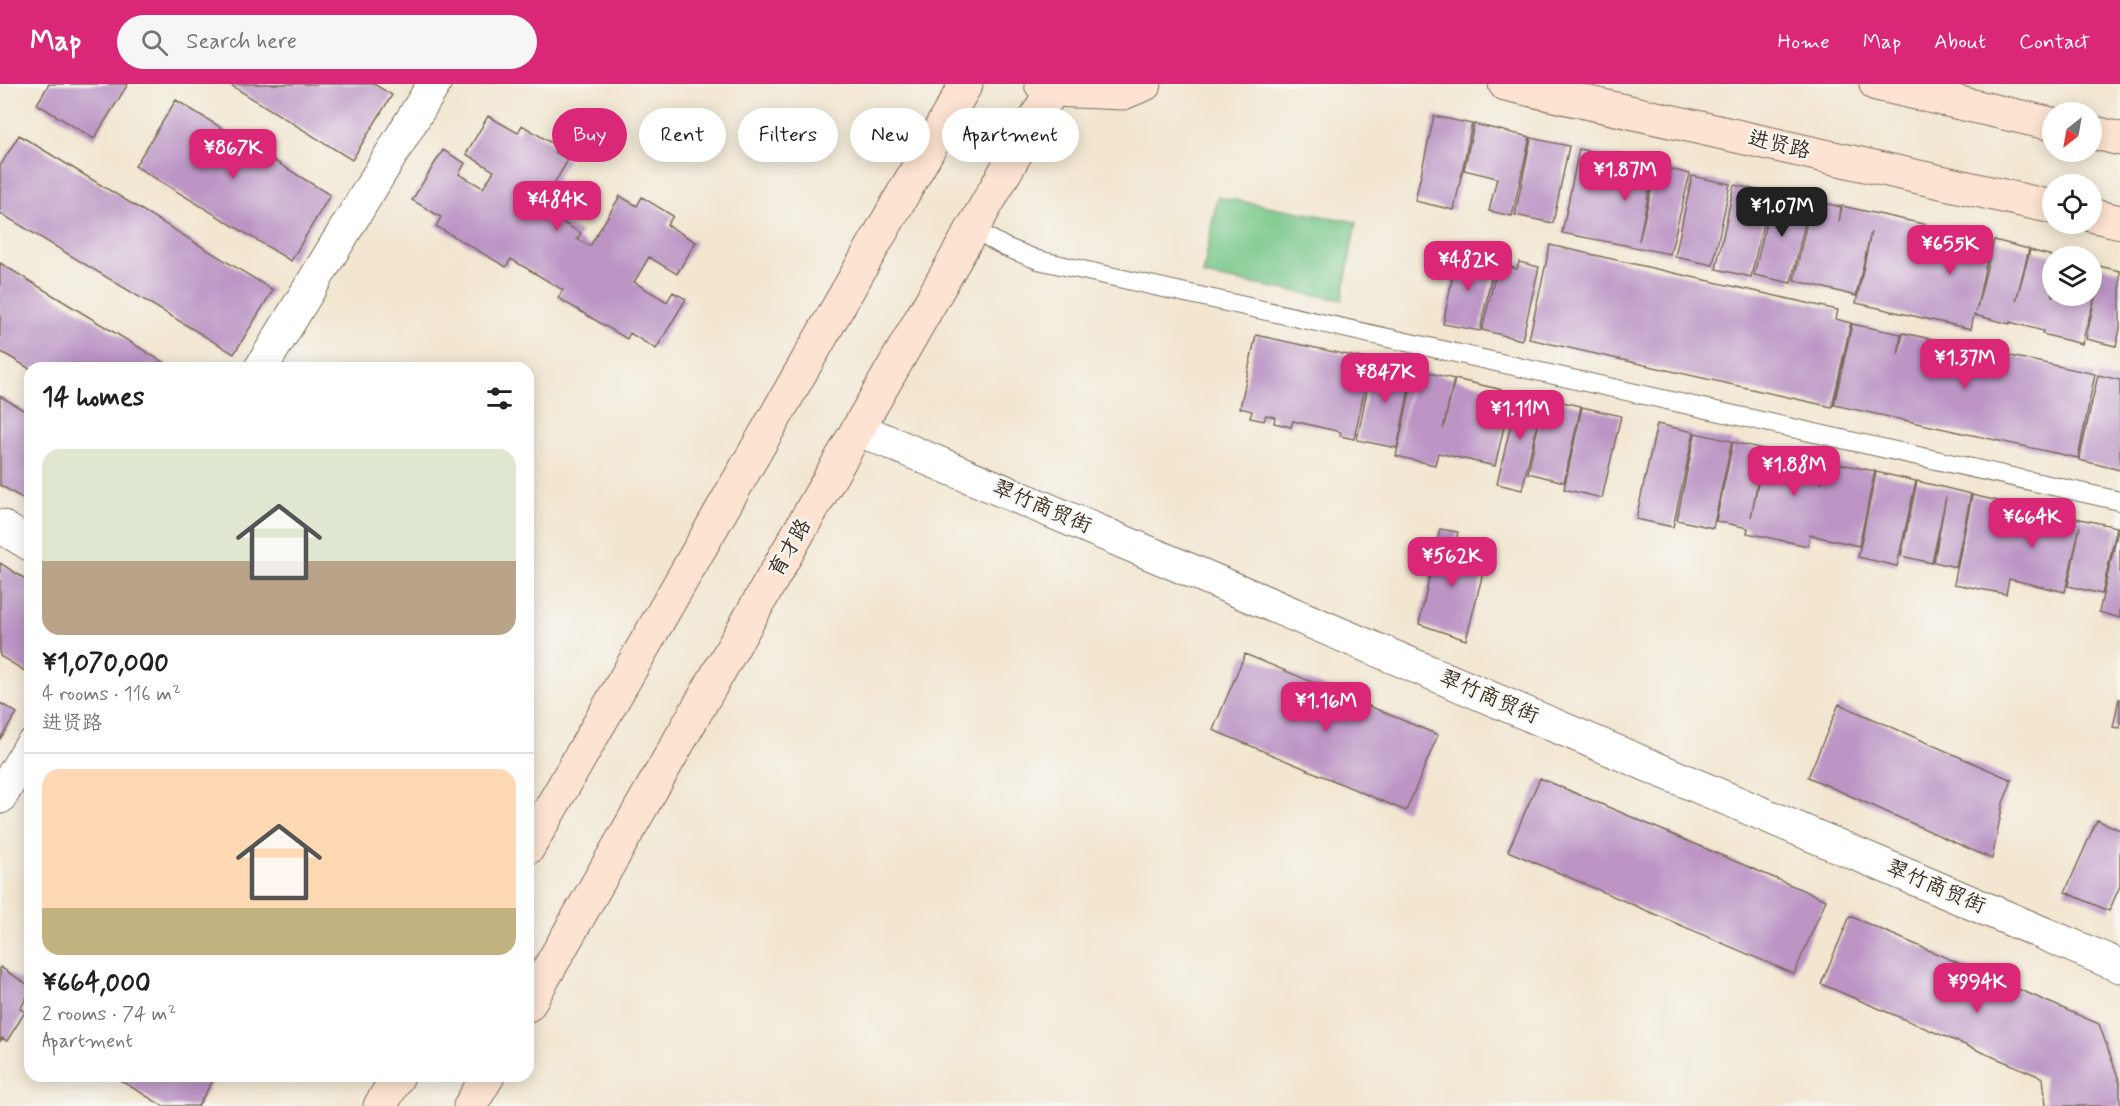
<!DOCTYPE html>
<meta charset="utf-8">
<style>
body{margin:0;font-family:Mynerve,"LXGW WenKai TC",sans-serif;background:#f6f6f6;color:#202124;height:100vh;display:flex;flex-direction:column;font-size:22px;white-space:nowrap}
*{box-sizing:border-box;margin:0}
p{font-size:20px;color:#757577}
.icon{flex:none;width:33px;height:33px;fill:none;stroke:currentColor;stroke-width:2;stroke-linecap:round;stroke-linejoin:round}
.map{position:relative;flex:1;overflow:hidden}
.details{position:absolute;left:24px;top:278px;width:510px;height:720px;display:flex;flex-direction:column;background:#fff;border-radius:18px;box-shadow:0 3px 15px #0003}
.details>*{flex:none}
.top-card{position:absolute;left:552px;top:24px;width:570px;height:54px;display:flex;gap:12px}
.needle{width:39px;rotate:211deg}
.buttons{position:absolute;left:2042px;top:18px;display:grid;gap:12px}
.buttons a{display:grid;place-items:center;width:60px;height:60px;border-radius:50%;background:#fff;box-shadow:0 3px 15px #0003;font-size:30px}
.price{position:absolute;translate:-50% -51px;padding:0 14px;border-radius:12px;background:#db2777;color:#fff;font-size:20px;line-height:39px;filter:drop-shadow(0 2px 3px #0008)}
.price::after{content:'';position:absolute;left:50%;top:36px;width:18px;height:14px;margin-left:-9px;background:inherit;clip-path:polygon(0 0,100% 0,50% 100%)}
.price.current{background:#222;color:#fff}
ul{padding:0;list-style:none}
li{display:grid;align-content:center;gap:12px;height:318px;padding:0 18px}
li+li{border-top:2px solid #e0e0e0}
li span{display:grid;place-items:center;height:186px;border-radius:18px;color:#555}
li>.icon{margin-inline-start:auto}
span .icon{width:108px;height:108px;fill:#fffc;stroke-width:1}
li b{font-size:26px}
h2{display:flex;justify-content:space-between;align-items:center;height:72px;padding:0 18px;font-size:26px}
.pill{padding:0 21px;border-radius:27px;background:#fff;box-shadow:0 3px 15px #0003;font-size:21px;line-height:54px}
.pill.current{background:#db2777;color:#fff}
header{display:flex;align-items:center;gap:36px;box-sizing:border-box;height:84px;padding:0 30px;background:#db2777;color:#fff}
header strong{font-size:28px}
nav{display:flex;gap:33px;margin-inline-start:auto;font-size:21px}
.search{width:420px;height:54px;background:#f6f6f6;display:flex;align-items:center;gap:15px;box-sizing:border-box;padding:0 21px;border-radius:33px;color:#757577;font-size:22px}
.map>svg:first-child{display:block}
.green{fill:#77c788;stroke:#597853;stroke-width:1.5}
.building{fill:#bc95c5}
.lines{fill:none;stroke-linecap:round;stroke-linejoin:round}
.lane-casing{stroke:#7b6c5c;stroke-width:20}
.street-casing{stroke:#7b6c5c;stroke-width:35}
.secondary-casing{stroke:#7b6c5c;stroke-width:35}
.lane{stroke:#fff;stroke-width:18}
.street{stroke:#fff;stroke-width:33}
.secondary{stroke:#fde3d1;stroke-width:33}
.labels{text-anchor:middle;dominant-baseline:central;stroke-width:4.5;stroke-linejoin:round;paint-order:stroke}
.street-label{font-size:21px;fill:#3b2a1e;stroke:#f6f6f2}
</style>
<header>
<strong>Map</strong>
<div class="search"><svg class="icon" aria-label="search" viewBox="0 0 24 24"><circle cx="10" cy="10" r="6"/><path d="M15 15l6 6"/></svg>Search here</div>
<nav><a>Home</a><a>Map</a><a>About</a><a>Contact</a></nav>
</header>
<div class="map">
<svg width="2120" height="1022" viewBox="0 0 2120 1022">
<rect width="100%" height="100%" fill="#f6f6f2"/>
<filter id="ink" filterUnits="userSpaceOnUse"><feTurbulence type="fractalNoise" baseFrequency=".0167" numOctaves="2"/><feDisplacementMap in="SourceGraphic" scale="12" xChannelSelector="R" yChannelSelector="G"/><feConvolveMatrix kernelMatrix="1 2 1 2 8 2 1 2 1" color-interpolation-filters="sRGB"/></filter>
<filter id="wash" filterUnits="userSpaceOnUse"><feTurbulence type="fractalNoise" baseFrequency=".008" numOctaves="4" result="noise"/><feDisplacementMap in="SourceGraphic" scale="24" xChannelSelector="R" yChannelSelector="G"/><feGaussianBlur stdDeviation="1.35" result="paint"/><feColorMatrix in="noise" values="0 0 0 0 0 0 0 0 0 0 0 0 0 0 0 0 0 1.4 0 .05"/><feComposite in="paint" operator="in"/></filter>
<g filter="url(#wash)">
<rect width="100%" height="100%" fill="#f2e6d0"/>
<!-- green -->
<path class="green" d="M1217,113L1356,138L1342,216L1203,191Z"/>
<g id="blocks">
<!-- building -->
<path class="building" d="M49,0H128L94,55L37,20Z
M229,0H374L392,11L352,76Z
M176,16L330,111L291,177L135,82Z
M488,32L518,49L522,41L558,63L554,68L568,76L536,130L548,138L551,132L581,149L577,155L590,162L620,112L637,122L642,113L673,132L667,141L696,158L677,190L649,173L634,198L667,218L673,208L686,215L656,265L630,249L627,255L558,214L563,206L511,175L506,183L436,142L441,133L412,116L443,66L465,79L459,90L483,104L494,87L466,70Z
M1434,32L1472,40L1454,126L1415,117Z
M1474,40L1530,53L1512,132L1489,127L1497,94L1464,86Z
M19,51L273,206L234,270L0,129V82Z
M1531,54L1569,62L1553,139L1515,131Z
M1579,65L1654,81L1639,157L1657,82L1690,90L1670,170L1562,149Z
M1692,92L1730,100L1713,181L1675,173Z
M1734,101L1770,109L1751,193L1716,185Z
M1773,108L1810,117L1791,199L1754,191Z
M1812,116L1841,123L1839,138L1842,122L1991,155L1976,228L1994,156L2029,165L2016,217L2030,166L2052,172V212H2091V180L2120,187V245L2116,262L2086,255L2096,209L2082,260L2042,250L2043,247L2010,238V240L1974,231L1971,245L1856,219L1871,148L1856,212L1794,196Z
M1550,161L1838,226L1836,235L1851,239L1832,323L1529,255Z
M1458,166L1480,171L1478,178L1494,181L1480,247L1443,240Z
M1519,178L1539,183L1522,256L1482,246L1498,180L1517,185Z
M0,179L173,284H30V285L0,267Z
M1852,240L1901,250L1898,271L1903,249L2095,290L2078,374L1834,321Z
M1256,251L1371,276L1354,355L1340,352L1341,348L1293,337L1291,343L1274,339L1275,333L1266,331L1264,337L1250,334L1252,327L1240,324Z
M1373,277L1413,285L1397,364L1357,356Z
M1415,285L1454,295L1443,345L1455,295L1512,308L1495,382L1438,369L1435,381L1396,372Z
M2098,291L2120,296V386L2079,376Z
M1518,309L1543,314L1522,406L1497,400Z
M0,312L30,330V419L0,401Z
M1544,314L1581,322L1564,398L1528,389Z
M1582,323L1621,332L1602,414L1564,405Z
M1657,340L1694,348L1673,443L1636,435Z
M1695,349L1732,357L1713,444L1677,436Z
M1733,358L1764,365L1751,433L1765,365L1825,378L1821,400L1826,377L1875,387L1859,462L1810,451L1808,462L1747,449L1748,444L1716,437Z
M1876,388L1916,397L1897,482L1858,473Z
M1917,397L1971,410L1956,483L1934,478L1946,413L1932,479L1901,472Z
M1972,411L2025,423L2021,443L2026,423L2117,443L2102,510L2068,502L2080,442L2065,508L2009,495L2006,510L1954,500Z
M2119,442H2120V534L2099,528Z
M1440,445L1458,448L1454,464L1487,473L1466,556L1419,540Z
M0,479L30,498V590L0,572Z
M1245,570L1438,651L1406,727L1213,646Z
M2119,615H2120V644L2113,643Z
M0,619L17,629L0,655Z
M1839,620L2012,696L2003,719L1992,775L1808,693Z
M1540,694L1826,816L1794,890L1508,767Z
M2097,736L2120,746V802L2109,827L2065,808Z
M1850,832L2099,940L2120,999V1022H2046L2043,994L1821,900Z
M0,883L30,902V908L20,925L25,928L7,957L2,954L0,958Z
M113,992H213L215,993L198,1022H163Z"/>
</g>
</g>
<g filter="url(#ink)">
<use href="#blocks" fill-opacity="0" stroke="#7b6c5c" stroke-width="1.5"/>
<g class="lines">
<!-- lane casing -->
<g class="lane-casing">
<path id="lane" d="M973,145L1005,163L1038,176L2120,417"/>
</g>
<!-- street casing -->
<g class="street-casing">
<path id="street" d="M261,284L434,0
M858,345L2120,882
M0,442L30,460
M0,713L30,663"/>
</g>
<!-- secondary casing -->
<g class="secondary-casing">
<path id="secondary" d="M1041,0L1052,6L1123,9L1145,0
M1505,0L2052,123
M1876,0L2052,40
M2091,48L2120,55
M2091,131L2120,138
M528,764L966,0
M528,921L1052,6
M380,1022L398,992
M470,1022L488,992"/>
</g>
<!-- lane -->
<use href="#lane" class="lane"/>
<!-- street -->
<use href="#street" class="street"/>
<!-- secondary -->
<use href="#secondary" class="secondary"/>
</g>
</g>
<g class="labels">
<!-- street labels -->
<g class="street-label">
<text transform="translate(1779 61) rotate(13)">进贤路</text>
<text transform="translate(1042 423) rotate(23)">翠竹商贸街</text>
<text transform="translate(790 464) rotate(-60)">育才路</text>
<text transform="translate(1489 613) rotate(23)">翠竹商贸街</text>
<text transform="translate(1936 803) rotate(23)">翠竹商贸街</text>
</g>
</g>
</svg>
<div class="buttons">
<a><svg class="needle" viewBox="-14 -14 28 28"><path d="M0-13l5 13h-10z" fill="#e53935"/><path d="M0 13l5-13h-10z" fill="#757577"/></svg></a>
<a><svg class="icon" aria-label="locate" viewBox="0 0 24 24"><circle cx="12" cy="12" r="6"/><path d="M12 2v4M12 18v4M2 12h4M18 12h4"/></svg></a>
<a><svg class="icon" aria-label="layers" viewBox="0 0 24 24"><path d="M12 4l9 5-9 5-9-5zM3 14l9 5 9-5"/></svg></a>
</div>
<b class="price" style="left:233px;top:96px">¥867K</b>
<b class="price" style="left:1625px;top:118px">¥1.87M</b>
<b class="price" style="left:557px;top:148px">¥484K</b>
<b class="price current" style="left:1782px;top:154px">¥1.07M</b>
<b class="price" style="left:1950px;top:192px">¥655K</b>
<b class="price" style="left:1468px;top:208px">¥482K</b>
<b class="price" style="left:1965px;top:306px">¥1.37M</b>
<b class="price" style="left:1385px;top:320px">¥847K</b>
<b class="price" style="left:1520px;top:357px">¥1.11M</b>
<b class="price" style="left:1794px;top:413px">¥1.88M</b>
<b class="price" style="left:2032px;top:465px">¥664K</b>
<b class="price" style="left:1452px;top:504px">¥562K</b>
<b class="price" style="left:1326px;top:649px">¥1.16M</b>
<b class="price" style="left:1977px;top:930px">¥994K</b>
<div class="top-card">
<a class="pill current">Buy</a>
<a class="pill">Rent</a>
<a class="pill">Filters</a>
<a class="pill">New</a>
<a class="pill">Apartment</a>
</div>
<section class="details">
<h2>14 homes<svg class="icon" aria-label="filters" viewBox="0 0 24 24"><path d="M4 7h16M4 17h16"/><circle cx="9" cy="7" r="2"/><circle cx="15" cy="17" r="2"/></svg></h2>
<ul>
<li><span style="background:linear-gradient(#dfe7d0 60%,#b9a48a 0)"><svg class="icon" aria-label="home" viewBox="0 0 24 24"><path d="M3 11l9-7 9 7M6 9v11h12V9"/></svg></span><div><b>¥1,070,000</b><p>4 rooms · 116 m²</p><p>进贤路</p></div></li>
<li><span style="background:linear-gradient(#ffd9b3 75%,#c2b280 0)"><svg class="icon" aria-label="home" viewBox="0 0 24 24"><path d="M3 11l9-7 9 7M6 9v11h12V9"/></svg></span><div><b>¥664,000</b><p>2 rooms · 74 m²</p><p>Apartment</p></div></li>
</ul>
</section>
</div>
